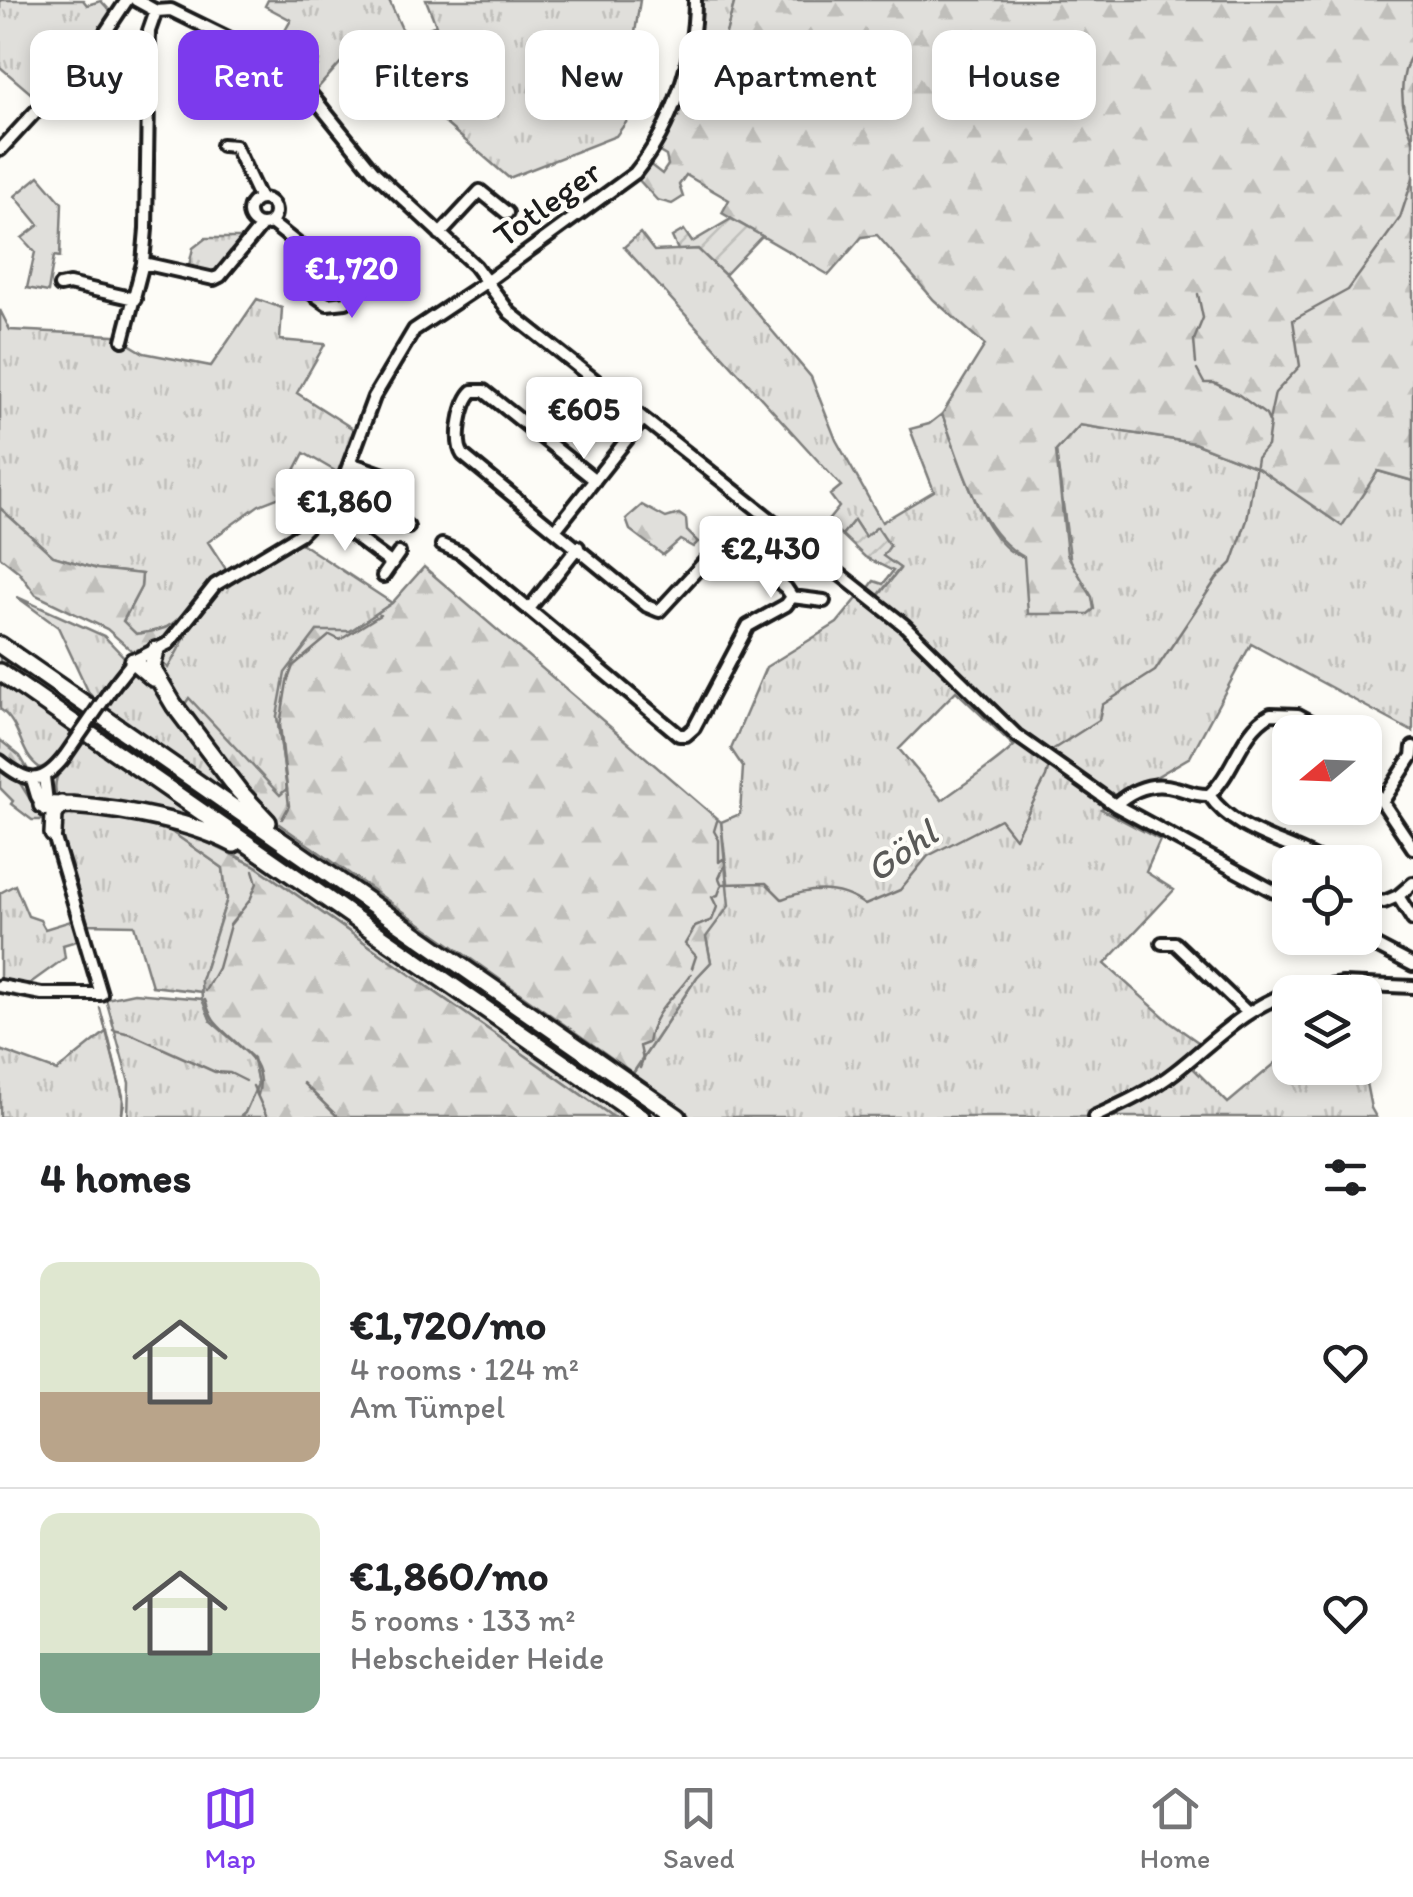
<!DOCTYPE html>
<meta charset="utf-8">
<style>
body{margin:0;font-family:Itim,sans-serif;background:#f6f6f6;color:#202124;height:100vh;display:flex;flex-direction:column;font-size:38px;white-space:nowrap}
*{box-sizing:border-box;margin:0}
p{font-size:32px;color:#757577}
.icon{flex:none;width:55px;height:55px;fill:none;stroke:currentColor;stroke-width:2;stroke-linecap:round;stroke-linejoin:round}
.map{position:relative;height:1117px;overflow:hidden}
.drawer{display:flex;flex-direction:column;background:#fff;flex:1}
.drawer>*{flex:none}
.top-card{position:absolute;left:30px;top:30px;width:1355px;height:90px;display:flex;gap:20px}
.needle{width:65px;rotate:251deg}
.tools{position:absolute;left:1272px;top:715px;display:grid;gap:20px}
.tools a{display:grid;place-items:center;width:110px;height:110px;border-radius:20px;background:#fff;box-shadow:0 5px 15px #0003;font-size:50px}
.price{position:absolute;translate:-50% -85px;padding:0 22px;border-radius:10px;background:#fff;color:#222;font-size:32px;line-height:65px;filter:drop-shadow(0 2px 5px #0008)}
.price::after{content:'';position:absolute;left:50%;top:60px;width:30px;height:22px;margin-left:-15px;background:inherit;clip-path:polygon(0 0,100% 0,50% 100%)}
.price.on{background:#7c3aed;color:#fff}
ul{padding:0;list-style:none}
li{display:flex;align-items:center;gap:30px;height:250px;padding:0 40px}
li+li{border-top:2px solid #e0e0e0}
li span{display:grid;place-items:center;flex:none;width:280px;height:200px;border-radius:20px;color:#555}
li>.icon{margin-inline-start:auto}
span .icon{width:120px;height:120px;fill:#fffc;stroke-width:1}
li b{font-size:42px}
h2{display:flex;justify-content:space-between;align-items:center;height:120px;padding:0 40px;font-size:42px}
.chip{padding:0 35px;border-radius:20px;background:#fff;box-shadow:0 5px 15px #0003;font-size:35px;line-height:90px}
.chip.on{background:#7c3aed;color:#fff}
.tab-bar{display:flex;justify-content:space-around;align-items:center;height:140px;border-top:2px solid #e0e0e0;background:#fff;font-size:28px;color:#757577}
.tab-bar a{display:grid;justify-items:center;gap:5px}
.tab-bar .on{color:#7c3aed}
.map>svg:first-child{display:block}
.grass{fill:url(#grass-tufts);stroke:#7e7e7c;stroke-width:2.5;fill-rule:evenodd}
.forest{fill:url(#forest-firs);stroke:#7e7e7c;stroke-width:2.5}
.garden{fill:url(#garden-furrows);stroke:#7e7e7c;stroke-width:2.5}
.pitch{fill:#e0dfdb;stroke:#7e7e7c;stroke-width:2.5}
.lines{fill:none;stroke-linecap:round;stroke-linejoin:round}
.stream{stroke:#797876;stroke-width:2.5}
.minor-casing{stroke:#1c1c1c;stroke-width:18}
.highway-casing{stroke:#1c1c1c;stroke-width:22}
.minor{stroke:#fdfcf7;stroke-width:10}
.highway{stroke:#fdfcf7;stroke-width:15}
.minor-bridge-casing{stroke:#1c1c1c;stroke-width:18;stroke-linecap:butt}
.minor-bridge{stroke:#fdfcf7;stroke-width:10}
.labels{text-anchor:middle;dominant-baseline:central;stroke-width:8;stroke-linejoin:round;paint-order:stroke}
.street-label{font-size:35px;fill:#1c1c1c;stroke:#fdfcf7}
.water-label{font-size:38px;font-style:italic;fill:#5a5a58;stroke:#fdfcf7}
</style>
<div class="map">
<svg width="1413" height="1117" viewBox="0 0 1413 1117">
<defs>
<pattern id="grass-tufts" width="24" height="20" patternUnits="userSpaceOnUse" patternTransform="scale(2.5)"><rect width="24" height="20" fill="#e0dfdb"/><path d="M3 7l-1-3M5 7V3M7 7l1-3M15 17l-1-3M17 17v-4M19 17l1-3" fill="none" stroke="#c0bfbb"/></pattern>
<pattern id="forest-firs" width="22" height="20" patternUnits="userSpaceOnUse" patternTransform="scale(2.5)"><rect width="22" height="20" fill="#e0dfdb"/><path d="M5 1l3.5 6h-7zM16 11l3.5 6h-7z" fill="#c0bfbb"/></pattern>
<pattern id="garden-furrows" width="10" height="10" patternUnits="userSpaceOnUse" patternTransform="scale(2.5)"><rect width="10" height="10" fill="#e0dfdb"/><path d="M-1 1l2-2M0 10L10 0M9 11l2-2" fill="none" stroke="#c0bfbb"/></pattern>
</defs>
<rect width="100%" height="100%" fill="#fdfcf7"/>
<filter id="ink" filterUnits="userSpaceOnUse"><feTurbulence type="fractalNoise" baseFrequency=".01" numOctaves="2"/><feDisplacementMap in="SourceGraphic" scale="20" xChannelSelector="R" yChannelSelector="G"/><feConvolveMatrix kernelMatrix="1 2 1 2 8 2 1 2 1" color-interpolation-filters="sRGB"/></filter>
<g filter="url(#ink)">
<!-- grass -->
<path class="grass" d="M0,0H83L87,5L101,1L111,12L93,42L41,102L0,67Z
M268,0H389L406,38L436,25L426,0H640L631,59L641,74L640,91L630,117L616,136L509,178L404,88L385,97L372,70L362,80L343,60L316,90L273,52L291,20L265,6Z
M697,0H735L708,102L682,96Z
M640,233L654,251L698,249L725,275L811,377L836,440L882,522L934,491L910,429L929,424L942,414C958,454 976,523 1009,550C1025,562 1052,561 1071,564L1056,451L1080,425L1194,443L1258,468L1341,525L1378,471L1413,481V732L1251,644L1190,757L1101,809L1160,840L1146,872L1174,890L1105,964L1171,1023L1208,1049L1189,1064L1228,1103L1279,1060L1290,1056V1068H1363L1371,1108L1376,1117H691L498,983L466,957L634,1072L697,977L711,962L706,937L728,882L721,822L740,814L743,767L731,749L766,667L837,623L860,595L872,604L900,569L882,556L877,528L866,538L854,521L842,535L826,523L839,507L830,495L841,486L624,247ZM956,691L1014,746C992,767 966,782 942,800L899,749Z
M206,238H247L214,275L188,270L193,248Z
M257,299L282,308L280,340L325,344L297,393L358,432L342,475L304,453L292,476L302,484L293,492L259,505L208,542L233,580L296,540L392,603L350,632L317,631L277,716L287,789L279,796L189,699L183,707L155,666L201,609L190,606C171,629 165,630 136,634L123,622L141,587L142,574L97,569L53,556L0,508V310L10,330L114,335L144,353L211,366Z
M17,597L104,636L125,658L97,701L106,707L135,670L148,677L240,801L96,701L89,693L58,627Z
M0,649L129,741L148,762L116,748L0,666Z
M0,682L74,732C66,747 56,763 40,768C18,753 23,726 0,709Z
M84,740L205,824L57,796C49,775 71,756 84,740Z
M189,789L230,810L671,1117H647L215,815Z
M71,810L177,827L227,844L268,868L627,1117H613L254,865L198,836L175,834L223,868L227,899L201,981L202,992L152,986L134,925L84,924C76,896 51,840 62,814Z
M15,885L28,916L40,920L45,929L74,920L80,940L63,945L65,958L29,984L0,979V893Z
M134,993L202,999L211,1021L253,1058L258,1084L245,1113L240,1117H128L129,1083L106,999Z
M107,1031L124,1103L121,1117H0V1050L57,1071Z"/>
<!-- forest -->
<path class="forest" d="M735,0H1413V481L1378,471L1342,526L1258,468L1194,443L1080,425L1056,451L1067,554L1092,597L1094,609L1088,614H1028L1024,557C977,533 961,461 942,414L985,345L934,300L877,235L862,237L829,275L722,213L729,200L686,175L679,185L683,197L672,204L657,200L637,178L648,163L662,174L668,165L666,156L656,150L673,121L682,96L708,101Z
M642,505L666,518L679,514L686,519L687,531L698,542L693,547L680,540L663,555L630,530L626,519Z
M0,508L53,556L97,569L142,574L141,587L123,621L136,634C165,630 171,629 190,606L201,609L168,668L146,648L132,651L107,629L36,595L19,572L0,557Z
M424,567L721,822L729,906L706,937L711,962L697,977L633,1073L279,824L252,796L183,707L189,698L280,795L287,789L277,716L285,673L317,631H350L392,603Z
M0,740L20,756L27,768L18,780L43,820H32L11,804L13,801L0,788Z
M185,832L254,865L613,1117H240L245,1113L258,1084L253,1058L211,1021L202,999L201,981L227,899L223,868L173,833Z"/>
<!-- garden -->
<path class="garden" d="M731,219L762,236L725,275L698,249L678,250L672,237L684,230L692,242Z
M854,520L865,537L877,527L890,546L883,556L900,568L877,597L868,589L874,581L883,584L893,571L865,557L842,535Z"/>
<!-- pitch -->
<path class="pitch" d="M39,176L62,203L60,257L54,256L48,292L27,288L35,252L22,238L39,225L15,196Z"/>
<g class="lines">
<!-- stream -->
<path class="stream" d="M1413,52C1396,80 1401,111 1413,140
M1196,364L1194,340L1203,318L1198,294
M1269,421L1275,393L1300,366L1293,320L1348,290L1400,218L1413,178
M1051,753L1052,750L1099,720L1102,705L1155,671L1217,578L1232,563L1247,520L1257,458L1267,446L1270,424L1266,415L1239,395L1214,383H1204L1197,370
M282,819L289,806L280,725L287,682L293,666L330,635L340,640L380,615
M717,821L714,831L719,840V862L723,859L726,863L719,878L721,883
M692,968L696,956L685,944L695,927L712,920L717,907L712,897L718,895L722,884L766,883L782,899C811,887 839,886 865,905L900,890L928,856L1000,819L1015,838L1046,777L1049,766
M205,991L218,968L230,925L250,900L257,883L253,870
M205,1000C208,1008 210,1016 215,1022C235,1046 268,1058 258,1095
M100,1008L123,1096L122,1117
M113,1030L131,1034L215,1072L230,1073L246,1081
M640,1068L643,1060L640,1046L648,1043C654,1007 673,1001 691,974
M303,1083L338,1117
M253,1086L267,1117"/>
<!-- minor casing -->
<g class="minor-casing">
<path id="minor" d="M136,0L156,11L171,10L275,61L296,76L373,171L475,266L510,313L904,625L1016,735L1115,805L1290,900
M222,145L235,146L260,199
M0,150L97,45L127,0
M249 212a13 13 0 1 1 26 0a13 13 0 1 1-26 0Z
M270,222L319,261L306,282V289L327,304L346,302L364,276L362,267L335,248L326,251L319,261
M440,234L480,191L507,213
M143,263L214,279L220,276L262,225
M60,286L69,284L135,299
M123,340L143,263L146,229L149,31L156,11
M350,463L387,476L401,486L388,512L408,527
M595,480L484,391H473C461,402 454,441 463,455L647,606L659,611L708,558L738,550L765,516
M322,512L392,564
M556,529L643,419
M442,545L461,553L679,735H686L694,728L748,626L786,605L792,597
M738,550L786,588L792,597L824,601
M383,576L399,553
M529,609L578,547
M114,685L133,661L169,643L215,585L300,534L322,512L344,478L374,397L414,330L486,282L635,173C672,127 695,59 695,0
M0,761C28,784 42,786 65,756
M1365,776L1413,848
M44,777L48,810
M32,779L37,796L45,810
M1209,795C1235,772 1240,731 1271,714L1298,715L1330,732
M1383,801L1412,756L1413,747
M1115,805C1132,790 1153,781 1176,788C1188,791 1196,796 1209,795C1235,833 1284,840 1323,862
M1398,896L1413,883
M1365,897L1384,902L1398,896L1413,920
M1361,938L1413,965
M1162,943H1175L1248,1013
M0,986L42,994H101L53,832
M1291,992L1343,984L1413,987
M1094,1117C1122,1104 1151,1091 1175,1072C1211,1044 1246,1006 1290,993"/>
</g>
<!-- highway casing -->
<g class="highway-casing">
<path id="highway" d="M0,645L678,1117
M156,650L152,668L174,705L239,791L268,822
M133,661L153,678
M0,672L641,1117
M42,805C96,803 186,819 234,844
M53,834L54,815L61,804"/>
</g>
<!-- minor -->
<use href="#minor" class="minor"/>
<!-- highway -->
<use href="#highway" class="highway"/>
<!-- minor-bridge casing -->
<g class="minor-bridge-casing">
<path id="minor-bridge" d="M65,756L114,685"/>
</g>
<!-- minor-bridge -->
<use href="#minor-bridge" class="minor-bridge"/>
</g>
</g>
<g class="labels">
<!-- street labels -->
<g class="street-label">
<text transform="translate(547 203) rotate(-36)">Totleger</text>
</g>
<!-- water labels -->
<g class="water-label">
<text transform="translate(901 851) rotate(-35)">Göhl</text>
</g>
</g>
</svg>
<div class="tools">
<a><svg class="needle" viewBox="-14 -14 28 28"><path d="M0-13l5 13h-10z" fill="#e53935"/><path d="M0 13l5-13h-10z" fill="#757577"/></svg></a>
<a><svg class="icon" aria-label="locate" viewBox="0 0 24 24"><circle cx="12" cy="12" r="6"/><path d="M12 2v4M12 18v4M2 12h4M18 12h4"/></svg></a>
<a><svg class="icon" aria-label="layers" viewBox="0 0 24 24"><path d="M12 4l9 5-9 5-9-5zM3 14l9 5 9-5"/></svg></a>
</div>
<b class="price on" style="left:352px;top:321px">€1,720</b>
<b class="price" style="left:584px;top:462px">€605</b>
<b class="price" style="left:345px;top:554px">€1,860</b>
<b class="price" style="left:771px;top:601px">€2,430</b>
<div class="top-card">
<a class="chip">Buy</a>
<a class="chip on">Rent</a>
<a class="chip">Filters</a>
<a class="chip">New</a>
<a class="chip">Apartment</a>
<a class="chip">House</a>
</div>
</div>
<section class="drawer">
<h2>4 homes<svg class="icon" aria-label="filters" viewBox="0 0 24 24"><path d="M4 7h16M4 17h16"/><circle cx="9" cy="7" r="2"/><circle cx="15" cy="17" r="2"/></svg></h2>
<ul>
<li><span style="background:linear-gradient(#dfe7d0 65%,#b9a48a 0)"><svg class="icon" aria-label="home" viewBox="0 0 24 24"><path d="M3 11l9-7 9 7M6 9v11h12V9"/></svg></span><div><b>€1,720/mo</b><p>4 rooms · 124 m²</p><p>Am Tümpel</p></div><svg class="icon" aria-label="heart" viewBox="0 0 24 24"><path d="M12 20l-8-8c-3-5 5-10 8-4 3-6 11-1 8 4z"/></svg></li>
<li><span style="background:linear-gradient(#dfe7d0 70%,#7fa58c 0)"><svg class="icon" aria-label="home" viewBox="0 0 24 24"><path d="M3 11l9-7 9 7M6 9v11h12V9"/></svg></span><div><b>€1,860/mo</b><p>5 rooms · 133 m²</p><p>Hebscheider Heide</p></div><svg class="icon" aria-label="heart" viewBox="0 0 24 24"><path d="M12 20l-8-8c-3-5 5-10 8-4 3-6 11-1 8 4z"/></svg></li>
</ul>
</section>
<nav class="tab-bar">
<a class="on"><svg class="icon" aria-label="map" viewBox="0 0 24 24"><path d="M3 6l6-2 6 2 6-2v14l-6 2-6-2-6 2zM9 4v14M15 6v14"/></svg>Map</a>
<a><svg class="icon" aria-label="saved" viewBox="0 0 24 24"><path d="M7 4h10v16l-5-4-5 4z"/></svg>Saved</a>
<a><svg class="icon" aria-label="home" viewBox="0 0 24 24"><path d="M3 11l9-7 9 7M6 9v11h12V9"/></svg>Home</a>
</nav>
